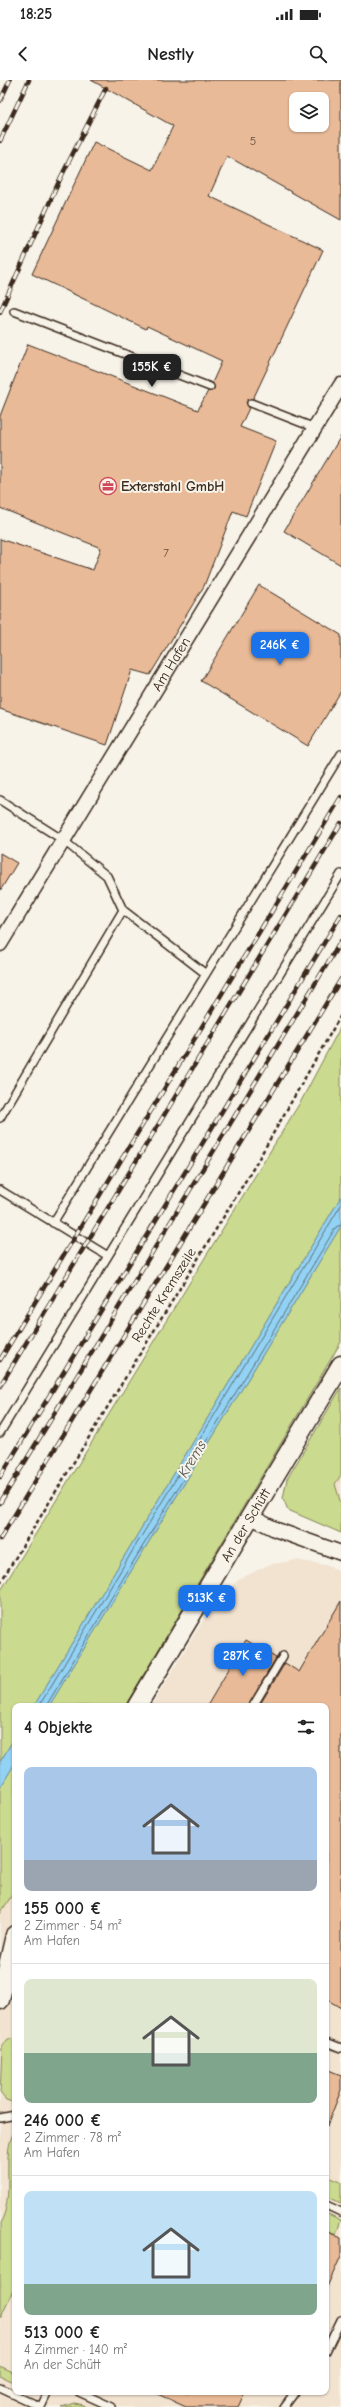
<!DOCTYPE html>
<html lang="de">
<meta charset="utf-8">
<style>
body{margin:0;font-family:"Comic Neue",sans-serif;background:#f6f6f6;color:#222;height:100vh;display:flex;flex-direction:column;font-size:15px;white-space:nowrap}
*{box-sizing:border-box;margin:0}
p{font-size:13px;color:#767676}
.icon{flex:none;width:22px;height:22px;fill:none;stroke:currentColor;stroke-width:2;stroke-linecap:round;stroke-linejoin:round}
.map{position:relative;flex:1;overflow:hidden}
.drawer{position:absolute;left:12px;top:1623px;width:317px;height:692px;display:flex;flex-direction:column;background:#fff;border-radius:8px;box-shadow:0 1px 3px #0004}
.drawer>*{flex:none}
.tools{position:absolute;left:289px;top:12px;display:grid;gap:8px}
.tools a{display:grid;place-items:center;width:40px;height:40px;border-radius:8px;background:#fff;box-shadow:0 1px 3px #0004;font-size:20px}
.price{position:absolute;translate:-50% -34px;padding:0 9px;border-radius:8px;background:#1a73e8;color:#fff;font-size:13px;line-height:26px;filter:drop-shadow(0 1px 2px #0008)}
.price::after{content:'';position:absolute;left:50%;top:24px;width:12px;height:9px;margin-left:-6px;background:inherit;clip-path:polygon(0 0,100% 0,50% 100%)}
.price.active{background:#222;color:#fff}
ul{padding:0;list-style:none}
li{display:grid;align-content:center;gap:8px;height:212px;padding:0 12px}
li+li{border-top:1px solid #e0e0e0}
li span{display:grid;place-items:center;height:124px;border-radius:8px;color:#555}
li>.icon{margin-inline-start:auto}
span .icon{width:72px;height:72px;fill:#fffc;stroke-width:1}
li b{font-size:17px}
h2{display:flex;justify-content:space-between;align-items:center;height:48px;padding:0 12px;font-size:17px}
.status{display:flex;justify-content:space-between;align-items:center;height:28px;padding:0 20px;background:#fff;direction:ltr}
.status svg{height:11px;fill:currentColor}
header{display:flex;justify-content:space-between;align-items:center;height:52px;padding:0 12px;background:#fff;font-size:18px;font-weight:700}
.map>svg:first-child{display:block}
.built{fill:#f2e2d0}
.green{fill:#cada8e;stroke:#828256}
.water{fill:#92d2f4;stroke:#6f8f9e}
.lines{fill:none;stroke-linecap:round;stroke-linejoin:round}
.shore{stroke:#5e6d74;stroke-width:1}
.building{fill:#e8ba98;stroke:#3b2a1e;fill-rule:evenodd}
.service-casing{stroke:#3b2a1e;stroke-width:10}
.minor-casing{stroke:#3b2a1e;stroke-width:17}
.tertiary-casing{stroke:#3b2a1e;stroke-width:21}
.path{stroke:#3b2a1e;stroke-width:2.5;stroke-dasharray:4 3;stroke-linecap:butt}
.service{stroke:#f7f3e8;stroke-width:7}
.minor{stroke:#f7f3e8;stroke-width:14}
.tertiary{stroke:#f7f3e8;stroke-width:18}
.rail-casing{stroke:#3b2a1e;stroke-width:4.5}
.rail{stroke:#f7f3e8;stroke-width:3;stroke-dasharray:9;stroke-linecap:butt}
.labels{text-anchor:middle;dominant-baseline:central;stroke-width:4;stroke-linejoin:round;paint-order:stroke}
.number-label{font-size:12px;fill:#664e3c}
.poi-label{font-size:14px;font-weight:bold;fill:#3b2a1e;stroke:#f7f3e8;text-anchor:start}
.street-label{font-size:14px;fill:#3b2a1e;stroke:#f7f3e8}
.water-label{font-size:15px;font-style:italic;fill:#515454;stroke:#f7f3e8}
</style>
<div class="status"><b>18:25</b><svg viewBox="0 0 49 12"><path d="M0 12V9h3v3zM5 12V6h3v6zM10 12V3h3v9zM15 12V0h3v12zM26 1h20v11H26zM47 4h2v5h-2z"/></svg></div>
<header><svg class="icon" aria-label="back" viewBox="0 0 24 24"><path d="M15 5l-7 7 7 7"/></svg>Nestly<svg class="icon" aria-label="search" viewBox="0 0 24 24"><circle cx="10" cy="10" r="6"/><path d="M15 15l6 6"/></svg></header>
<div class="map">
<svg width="341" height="2327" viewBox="0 0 341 2327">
<rect width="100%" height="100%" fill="#f7f3e8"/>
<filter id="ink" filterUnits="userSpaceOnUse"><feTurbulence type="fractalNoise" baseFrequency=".025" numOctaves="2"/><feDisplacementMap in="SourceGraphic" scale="8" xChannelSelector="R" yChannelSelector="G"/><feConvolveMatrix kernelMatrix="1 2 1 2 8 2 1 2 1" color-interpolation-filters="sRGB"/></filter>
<g filter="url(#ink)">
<!-- built -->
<path class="built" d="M341,1395V1424L335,1404Z
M296,1480L325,1485L341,1491V2327H0V1834L15,1810V2312H326V1626H151L216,1519L240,1499L268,1485Z"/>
<!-- green -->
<path class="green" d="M341,946V1117L34,1626H15V1657L0,1682V1512L301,1021Z
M341,1146V1262L125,1626H49Z
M341,1308V1395L335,1404L341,1424V1453L288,1430L283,1418L287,1399Z
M15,1683V1810L0,1834V1708Z
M15,1958V2023L6,2020L0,2013L2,1966L8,1959Z
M15,2051V2206L0,2238V2143C16,2119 0,2070 15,2051Z
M326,2096L341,2102V2123L326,2116Z
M326,2133L341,2140L336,2155L326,2151Z
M0,2286L15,2293V2303L0,2296Z
M74,2323L84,2325L83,2327H62Z"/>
<!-- water -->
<path class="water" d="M341,1117V1146L316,1187L49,1626H34Z
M15,1657V1683L0,1708V1682Z"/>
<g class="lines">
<!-- shore -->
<path class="shore" d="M39,1626L341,1125
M46,1626L336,1147L341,1145"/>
</g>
<!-- building -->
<path class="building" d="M91,0H341V140L227,76L209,116L323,170L253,319L246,322L249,328L240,347L276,361L246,436L233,431L204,506L150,595L132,590L107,665L0,629V459L93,490L101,468L0,428V336L28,264L198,330L208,311L214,309L212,303L222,281L147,246L146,249L32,194L94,62L152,90L173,46ZM296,19H322V45H296Z
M341,356V485L284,451Z
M259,505L341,555V611L308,666L201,601Z
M0,773L17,783L0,811Z
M341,1521V1928L326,1919V1626H259L285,1583L299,1592Z
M246,1560L276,1578L248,1626H207Z
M326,1989L341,1995V2010L327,2046Z
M326,2151L341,2158V2176L326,2209Z
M153,2312H245L238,2327H186Z"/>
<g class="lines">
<!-- service casing -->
<g class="service-casing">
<path id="service" d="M14,231L210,307
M251,323L315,348
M0,720L63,760L107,796L123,830L206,894
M0,1038L123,830
M0,1110L108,1176
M53,1143L341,674
M0,1353L341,794
M253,1626L283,1576
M326,1962L341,1968
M0,2038L15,2035
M326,2125L341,2132
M326,2271L341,2240
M0,2308L41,2327
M79,2312L112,2327
M41,2327L48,2312
M284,2327L295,2312"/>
</g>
<!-- minor casing -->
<g class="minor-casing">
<g id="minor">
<path id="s1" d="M0,864L341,305"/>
<path d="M251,1437L277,1450L341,1473"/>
</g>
</g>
<!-- tertiary casing -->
<g class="tertiary-casing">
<g id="tertiary">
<path id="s2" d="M137,1626L341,1285"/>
<path d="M0,1920L15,1855"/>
</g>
</g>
<!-- path -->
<path class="path" d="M0,1503L254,1087L341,935"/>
<!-- service -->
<use href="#service" class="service"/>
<!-- minor -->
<use href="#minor" class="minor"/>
<!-- tertiary -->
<use href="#tertiary" class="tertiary"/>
<!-- rail casing -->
<g class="rail-casing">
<path id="rail" d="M0,21L10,0
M0,61L29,0
M0,232L61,97L106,8
M0,1280L341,717
M0,1306L341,743
M0,1397L341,835
M0,1423L341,861
M0,1459L341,899"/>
</g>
<!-- rail -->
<use href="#rail" class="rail"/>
</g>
</g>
<!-- icons -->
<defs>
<g id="office-ring" transform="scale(0.9)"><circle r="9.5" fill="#f7f3e8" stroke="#d1495b" stroke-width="1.5"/><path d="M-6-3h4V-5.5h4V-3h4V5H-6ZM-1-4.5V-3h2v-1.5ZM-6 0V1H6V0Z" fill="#d1495b"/></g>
</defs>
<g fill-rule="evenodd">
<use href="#office-ring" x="108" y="406"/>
</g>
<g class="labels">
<!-- number labels -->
<g class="number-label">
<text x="253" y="61">5</text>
<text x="166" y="473">7</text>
</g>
<!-- poi labels -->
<g class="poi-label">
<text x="121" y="406">Exterstahl GmbH</text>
</g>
<!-- street labels -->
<g class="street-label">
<text stroke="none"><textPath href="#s1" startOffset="328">Am Hafen</textPath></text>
<text transform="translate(164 1215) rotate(-58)">Rechte Kremszeile</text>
<text stroke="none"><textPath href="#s2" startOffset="211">An der Schütt</textPath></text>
</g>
<!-- water labels -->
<g class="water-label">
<text transform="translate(192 1379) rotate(-59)">Krems</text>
</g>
</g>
</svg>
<div class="tools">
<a><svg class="icon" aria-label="layers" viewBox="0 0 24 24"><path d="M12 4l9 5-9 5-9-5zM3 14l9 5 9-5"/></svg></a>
</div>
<b class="price active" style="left:152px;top:308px">155K €</b>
<b class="price" style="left:280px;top:586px">246K €</b>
<b class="price" style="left:207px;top:1539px">513K €</b>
<b class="price" style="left:243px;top:1597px">287K €</b>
<section class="drawer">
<h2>4 Objekte<svg class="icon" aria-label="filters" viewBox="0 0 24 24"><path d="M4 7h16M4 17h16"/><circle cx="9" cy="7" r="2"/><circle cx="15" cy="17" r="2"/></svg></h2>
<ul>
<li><span style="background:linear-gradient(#a9c7e8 75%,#9aa5b1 0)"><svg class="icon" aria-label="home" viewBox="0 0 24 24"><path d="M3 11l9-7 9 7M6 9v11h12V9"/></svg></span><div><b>155 000 €</b><p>2 Zimmer · 54 m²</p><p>Am Hafen</p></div></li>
<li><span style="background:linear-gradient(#dfe7d0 60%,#7fa58c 0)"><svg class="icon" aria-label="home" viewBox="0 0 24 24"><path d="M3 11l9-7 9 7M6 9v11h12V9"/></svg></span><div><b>246 000 €</b><p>2 Zimmer · 78 m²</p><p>Am Hafen</p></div></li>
<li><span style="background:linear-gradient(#bfe0f5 75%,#7fa58c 0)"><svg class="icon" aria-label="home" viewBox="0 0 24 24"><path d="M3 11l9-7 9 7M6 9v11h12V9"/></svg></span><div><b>513 000 €</b><p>4 Zimmer · 140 m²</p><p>An der Schütt</p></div></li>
</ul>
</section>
</div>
